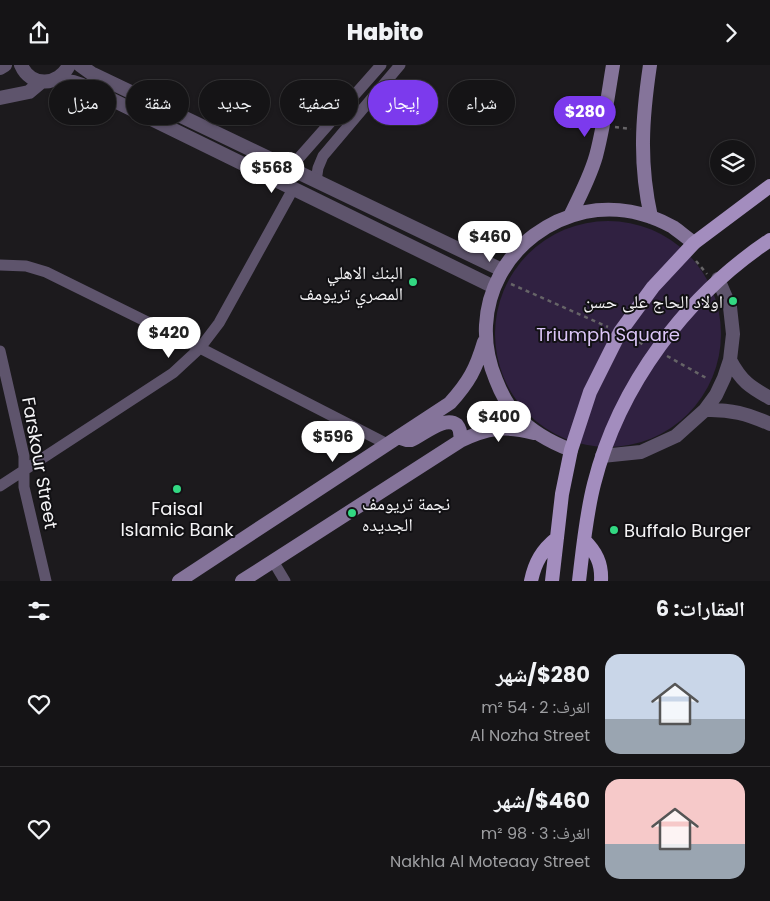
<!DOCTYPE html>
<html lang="ar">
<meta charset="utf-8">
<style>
body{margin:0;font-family:Poppins,"Noto Naskh Arabic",sans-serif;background:#222123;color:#f1f3f6;direction:rtl;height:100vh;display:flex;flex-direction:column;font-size:19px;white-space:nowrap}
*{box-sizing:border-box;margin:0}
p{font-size:16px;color:#9d9ea1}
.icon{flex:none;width:28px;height:28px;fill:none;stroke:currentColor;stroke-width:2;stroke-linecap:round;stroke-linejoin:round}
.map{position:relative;height:516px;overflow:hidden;direction:ltr}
.drawer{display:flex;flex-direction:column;background:#151416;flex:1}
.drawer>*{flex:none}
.hud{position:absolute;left:15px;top:15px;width:500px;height:45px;direction:rtl;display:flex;gap:10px}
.buttons{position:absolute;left:710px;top:75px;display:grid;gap:10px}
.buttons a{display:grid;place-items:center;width:45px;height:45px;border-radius:50%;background:#151416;box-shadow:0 1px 4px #0004,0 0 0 1px #343335;font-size:25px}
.price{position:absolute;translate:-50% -42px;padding:0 11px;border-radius:18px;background:#fff;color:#222;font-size:16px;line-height:32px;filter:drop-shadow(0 1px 2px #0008)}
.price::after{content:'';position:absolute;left:50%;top:30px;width:15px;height:11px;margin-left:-8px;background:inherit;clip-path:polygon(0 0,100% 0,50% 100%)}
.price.selected{background:#7c3aed;color:#fff}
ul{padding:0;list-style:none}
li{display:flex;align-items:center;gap:15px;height:125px;padding:0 25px}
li+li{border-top:1px solid #343335}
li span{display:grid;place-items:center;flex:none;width:140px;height:100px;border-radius:15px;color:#555}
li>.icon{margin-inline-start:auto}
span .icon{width:60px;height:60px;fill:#fffc;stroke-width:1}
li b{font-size:21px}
h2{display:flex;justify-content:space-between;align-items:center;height:60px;padding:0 25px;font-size:21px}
.tag{padding:0 18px;border-radius:22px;background:#151416;box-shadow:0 1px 4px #0004,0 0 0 1px #343335;font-size:18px;line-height:45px}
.tag.selected{background:#7c3aed;color:#fff}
header{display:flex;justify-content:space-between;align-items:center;height:65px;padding:0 25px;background:#151416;font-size:22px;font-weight:800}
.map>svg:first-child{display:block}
.green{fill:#302141}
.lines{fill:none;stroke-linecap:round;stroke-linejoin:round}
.path{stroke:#666467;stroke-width:2.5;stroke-dasharray:4 4;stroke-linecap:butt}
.minor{stroke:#5e546c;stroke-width:11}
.tertiary{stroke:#5e546c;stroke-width:14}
.secondary{stroke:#85749a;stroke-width:14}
.primary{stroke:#a38dbe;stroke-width:14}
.poi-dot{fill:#32d882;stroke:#121114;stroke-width:2}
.labels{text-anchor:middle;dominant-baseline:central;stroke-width:4;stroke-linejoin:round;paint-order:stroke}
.poi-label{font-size:18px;fill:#f5f4f6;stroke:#121114;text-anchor:end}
.park-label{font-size:18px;fill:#dcc6f8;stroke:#121114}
.street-label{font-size:18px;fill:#f5f4f6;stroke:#121114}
</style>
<header><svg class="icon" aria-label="forward" viewBox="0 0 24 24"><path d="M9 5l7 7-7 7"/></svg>Habito<svg class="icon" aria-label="share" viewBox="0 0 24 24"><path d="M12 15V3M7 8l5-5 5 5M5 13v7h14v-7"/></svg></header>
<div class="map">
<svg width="770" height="516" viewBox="0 0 770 516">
<rect width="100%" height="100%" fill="#1c1a1d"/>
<!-- green -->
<path class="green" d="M495 269a113 113 0 1 1 226 0a113 113 0 1 1-226 0Z"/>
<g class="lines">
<!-- path -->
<path class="path" d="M615,62L631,64
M696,196L707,209
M511,219L608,262
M632,273L644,280
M667,291L708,314"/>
<!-- minor -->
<path class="minor" d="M290,103L381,0
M316,116L318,103L323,91L400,0
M0,200L26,201L46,207L200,283L387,379
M0,286L24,391V422L46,516
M0,421L173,308L200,283L219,258L293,124
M273,496L285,516"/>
<!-- tertiary -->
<path class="tertiary" d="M21,0C31,23 59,21 69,0
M80,0L91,8L502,205
M0,3L5,0
M55,15L73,17L82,20L494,222
M0,33L29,27L41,17
M730,295C741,316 750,322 770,333
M705,345C730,344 748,349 770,359
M602,391L641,387L676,371L705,345L716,330L724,313L730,295L733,269L730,242L718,214"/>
<!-- secondary -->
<path class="secondary" d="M650,0C642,54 639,98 651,152
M570,151C580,131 590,112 596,91C604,61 608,30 613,0
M398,372L407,375H411C423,370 445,350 457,360C461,365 461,370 460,376
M571,385C550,377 532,367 517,351C508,341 501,328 496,315C465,242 508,164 585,147C615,141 646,147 673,162C680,167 687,173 694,178
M179,516L450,338C469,317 476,304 484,277
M242,516L460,376C487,363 505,360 534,368"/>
<!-- primary -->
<path class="primary" d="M584,475C596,487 602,498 601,516
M531,516C535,497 542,485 557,473
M552,516L562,429L571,385L590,327L620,267L653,222L694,178L770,121
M579,516C583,483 586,450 594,419C619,320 686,231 770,175"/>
</g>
<!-- markers -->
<g class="poi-dot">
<circle cx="413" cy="217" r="5"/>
<circle cx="733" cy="236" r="5"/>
<circle cx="177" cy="424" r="5"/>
<circle cx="352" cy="448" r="5"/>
<circle cx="614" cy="465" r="5"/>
</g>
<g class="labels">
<!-- poi labels -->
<g class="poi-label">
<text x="403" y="207">البنك الاهلي<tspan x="403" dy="21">المصري تريومف</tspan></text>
<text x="723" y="236">اولاد الحاج على حسن</text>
<text x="362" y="438" text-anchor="start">نجمة تريومف<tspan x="362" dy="21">الجديده</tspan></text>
<text x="177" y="443" text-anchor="middle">Faisal<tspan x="177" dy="21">Islamic Bank</tspan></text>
<text x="624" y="465" text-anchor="start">Buffalo Burger</text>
</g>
<!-- park labels -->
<g class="park-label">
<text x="608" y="269">Triumph Square</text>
</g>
<!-- street labels -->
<g class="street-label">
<text transform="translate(40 398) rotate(80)">Farskour Street</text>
</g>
</g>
</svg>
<div class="buttons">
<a><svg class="icon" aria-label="layers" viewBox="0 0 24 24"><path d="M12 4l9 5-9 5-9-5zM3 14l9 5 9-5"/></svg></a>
</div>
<b class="price selected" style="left:585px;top:73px">$280</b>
<b class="price" style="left:272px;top:129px">$568</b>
<b class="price" style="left:490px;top:198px">$460</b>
<b class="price" style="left:169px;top:294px">$420</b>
<b class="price" style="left:499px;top:378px">$400</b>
<b class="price" style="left:333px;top:398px">$596</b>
<div class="hud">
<a class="tag">شراء</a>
<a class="tag selected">إيجار</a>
<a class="tag">تصفية</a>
<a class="tag">جديد</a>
<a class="tag">شقة</a>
<a class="tag">منزل</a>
</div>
</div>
<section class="drawer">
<h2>العقارات: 6<svg class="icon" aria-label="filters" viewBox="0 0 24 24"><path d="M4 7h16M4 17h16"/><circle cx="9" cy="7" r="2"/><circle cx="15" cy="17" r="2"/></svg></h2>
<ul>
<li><span style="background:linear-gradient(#c9d6e8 65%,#9aa5b1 0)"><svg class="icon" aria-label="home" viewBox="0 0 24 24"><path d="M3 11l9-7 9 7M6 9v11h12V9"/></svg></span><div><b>$280/شهر</b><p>الغرف: 2 · 54 m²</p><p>Al Nozha Street</p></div><svg class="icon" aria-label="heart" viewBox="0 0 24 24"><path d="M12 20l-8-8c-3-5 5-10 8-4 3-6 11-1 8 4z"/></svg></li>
<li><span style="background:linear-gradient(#f6c9c9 65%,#9aa5b1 0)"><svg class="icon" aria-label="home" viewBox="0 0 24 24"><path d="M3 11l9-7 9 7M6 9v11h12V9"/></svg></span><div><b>$460/شهر</b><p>الغرف: 3 · 98 m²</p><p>Nakhla Al Moteaay Street</p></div><svg class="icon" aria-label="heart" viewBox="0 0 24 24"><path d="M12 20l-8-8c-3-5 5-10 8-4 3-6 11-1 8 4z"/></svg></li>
</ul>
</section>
